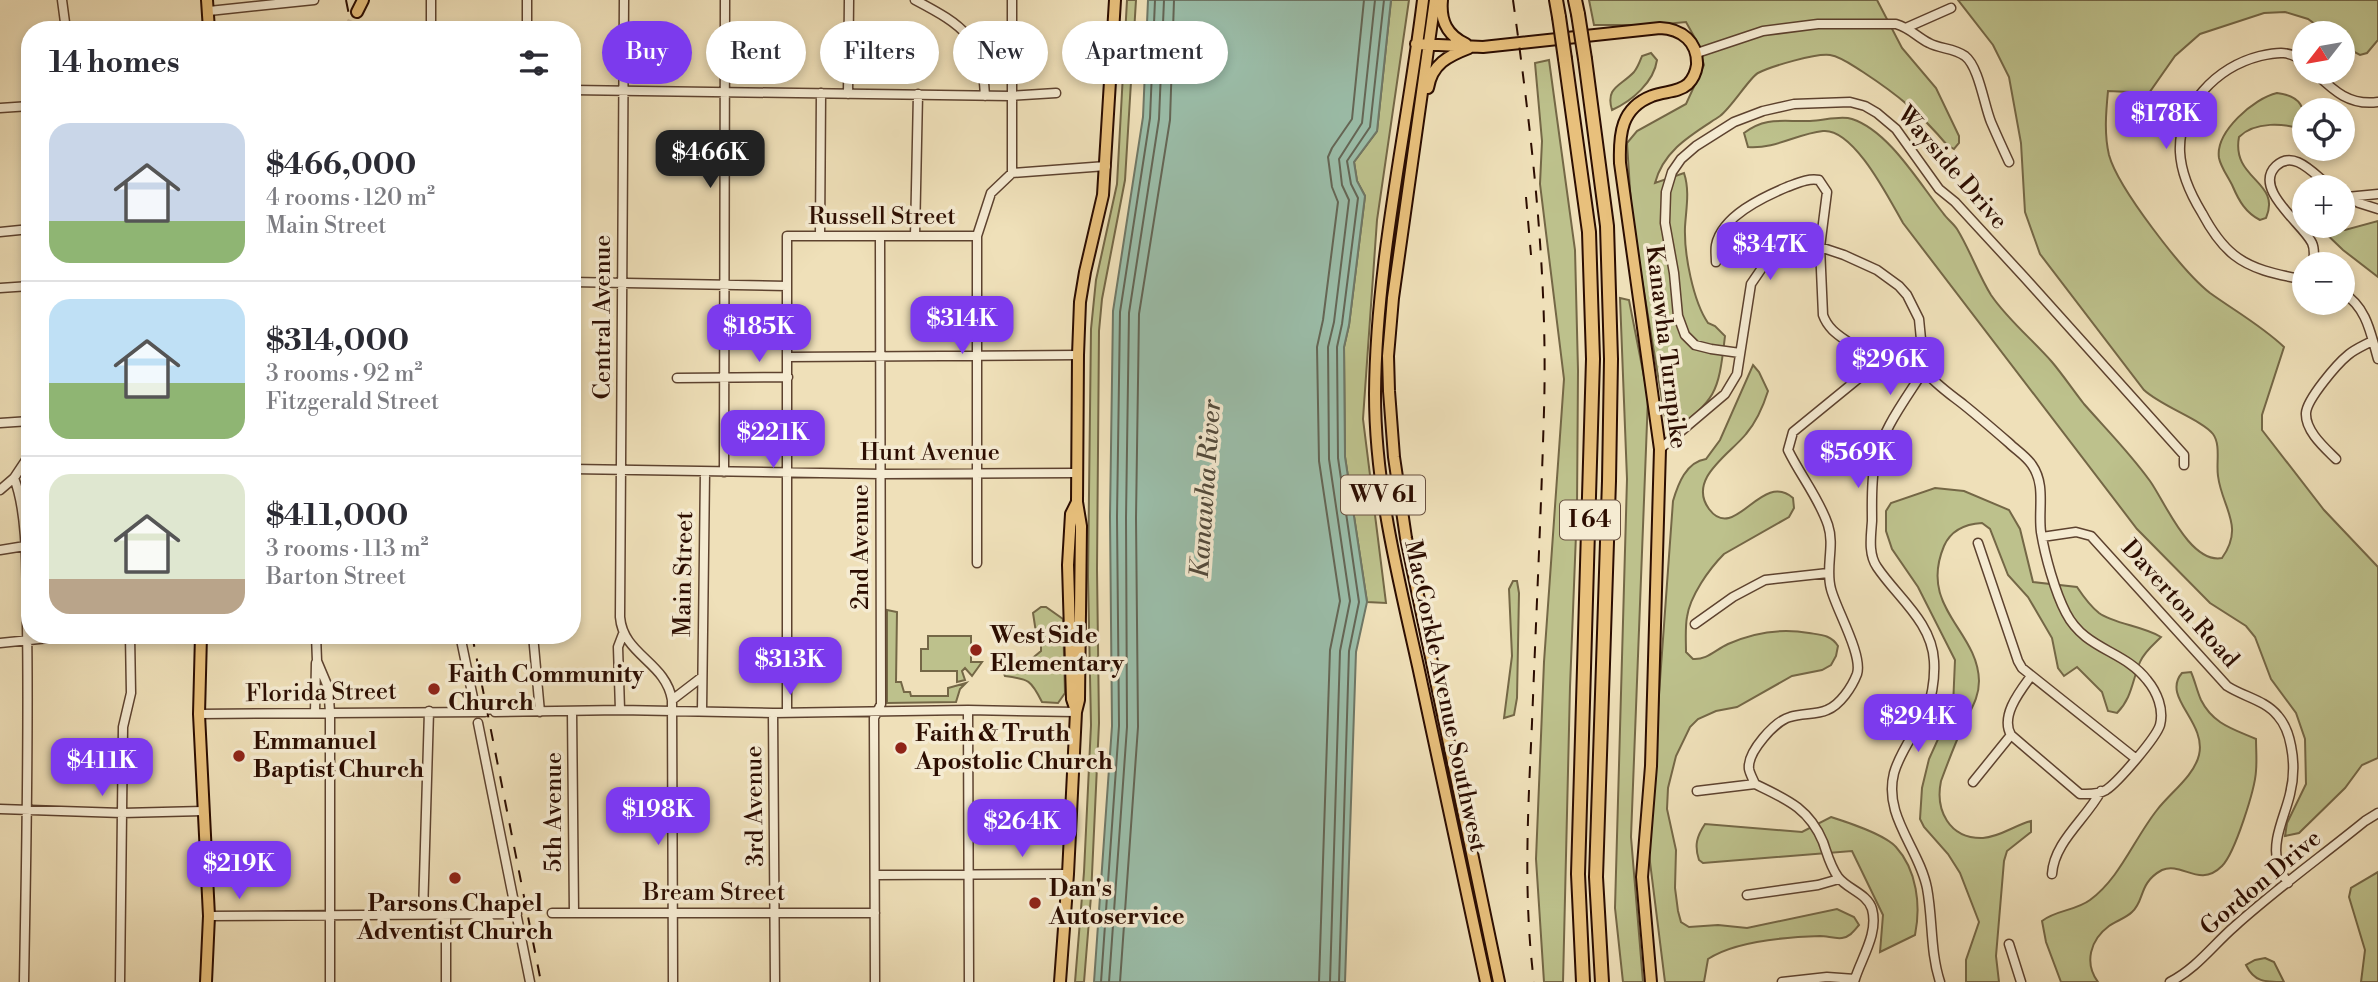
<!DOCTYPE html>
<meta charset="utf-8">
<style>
body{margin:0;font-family:"Libre Bodoni",serif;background:#f2f2f3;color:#2b2b33;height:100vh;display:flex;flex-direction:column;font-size:26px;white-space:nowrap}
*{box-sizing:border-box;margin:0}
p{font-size:23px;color:#7c7c81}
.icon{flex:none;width:38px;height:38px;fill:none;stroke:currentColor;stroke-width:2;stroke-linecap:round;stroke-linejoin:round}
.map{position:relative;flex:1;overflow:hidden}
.side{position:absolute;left:21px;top:21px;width:560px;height:623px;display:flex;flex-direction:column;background:#fff;border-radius:28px;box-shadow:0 4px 10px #0003}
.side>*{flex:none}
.hud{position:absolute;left:602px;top:21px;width:665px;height:63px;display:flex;gap:14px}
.needle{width:46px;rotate:239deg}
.controls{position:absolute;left:2292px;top:21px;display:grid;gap:14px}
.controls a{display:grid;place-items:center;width:63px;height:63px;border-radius:50%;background:#fff;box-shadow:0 4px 10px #0003;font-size:35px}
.price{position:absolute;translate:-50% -60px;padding:0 16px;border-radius:14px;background:#7c3aed;color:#fff;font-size:23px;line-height:46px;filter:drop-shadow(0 2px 4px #0008)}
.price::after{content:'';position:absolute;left:50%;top:42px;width:21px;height:16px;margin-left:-10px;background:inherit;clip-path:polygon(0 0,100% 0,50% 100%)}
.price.current{background:#222;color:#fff}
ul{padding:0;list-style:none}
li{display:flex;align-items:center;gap:21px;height:175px;padding:0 28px}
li+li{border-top:2px solid #e1e1e2}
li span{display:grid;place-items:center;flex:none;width:196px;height:140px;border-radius:21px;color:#555}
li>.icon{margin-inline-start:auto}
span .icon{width:84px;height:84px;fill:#fffc;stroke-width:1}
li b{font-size:30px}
h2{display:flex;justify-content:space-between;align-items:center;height:84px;padding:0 28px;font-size:30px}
.pill{padding:0 24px;border-radius:32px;background:#fff;box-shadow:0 4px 10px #0003;font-size:24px;line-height:63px}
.pill.current{background:#7c3aed;color:#fff}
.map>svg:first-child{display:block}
.green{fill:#bdc18c;stroke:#746746;stroke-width:2}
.water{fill:#9bbeaa;stroke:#6f7766;stroke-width:2}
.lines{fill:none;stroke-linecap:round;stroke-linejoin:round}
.shore{stroke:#646656;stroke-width:2}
.major-tunnel{stroke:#d2c09d;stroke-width:10;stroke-dasharray:10 5;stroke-linecap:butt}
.minor-casing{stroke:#5d422f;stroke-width:11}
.major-casing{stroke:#2c0d01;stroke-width:14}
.highway-casing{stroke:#2c0d01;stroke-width:16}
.minor{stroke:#f5ebd2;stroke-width:8}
.major{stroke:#e8c07c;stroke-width:10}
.highway{stroke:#e8c07c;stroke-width:12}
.rail{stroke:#2c0d01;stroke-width:2;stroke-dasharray:12 12;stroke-linecap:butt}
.highway-bridge-casing{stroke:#2c0d01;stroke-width:16;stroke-linecap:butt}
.highway-bridge{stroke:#e8c07c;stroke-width:12}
.poi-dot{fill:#8f2418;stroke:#f5ebd2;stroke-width:2.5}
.labels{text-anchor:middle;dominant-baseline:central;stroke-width:7;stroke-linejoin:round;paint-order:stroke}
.shield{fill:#f5ebd2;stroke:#685040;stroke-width:2}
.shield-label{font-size:23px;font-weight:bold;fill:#2c0d01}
.street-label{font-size:24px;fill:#2c0d01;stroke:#f5ebd2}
.poi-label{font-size:24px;font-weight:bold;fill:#2c0d01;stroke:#f5ebd2;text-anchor:start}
.water-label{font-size:26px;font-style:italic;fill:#534b3c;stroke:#f5ebd2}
</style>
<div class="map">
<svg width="2378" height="982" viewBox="0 0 2378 982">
<rect width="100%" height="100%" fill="#efe0b9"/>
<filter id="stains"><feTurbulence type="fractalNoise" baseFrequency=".00286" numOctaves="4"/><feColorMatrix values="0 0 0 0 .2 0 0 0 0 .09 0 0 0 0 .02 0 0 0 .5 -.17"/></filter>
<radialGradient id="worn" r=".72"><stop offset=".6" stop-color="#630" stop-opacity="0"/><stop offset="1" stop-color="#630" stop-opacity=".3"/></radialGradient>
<!-- green -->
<path class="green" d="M1127,0H1136L1125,180L1102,299L1099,331L1097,569L1099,723L1091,896L1084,982H1075L1084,872L1091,725L1088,577L1091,329L1096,280L1117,184Z
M1391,0H1409L1377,220L1363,419L1386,603L1367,602L1345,457L1344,347L1349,325L1365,196L1357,181L1354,162L1377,131Z
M1589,0H1877L1902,48L1936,88L1959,136V143L1954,149L1947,145C1920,113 1898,95 1863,72C1853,66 1842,57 1830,55C1816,53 1772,66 1758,73C1750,77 1732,107 1720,116C1693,134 1664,149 1655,183L1684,173C1690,191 1686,209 1685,227C1684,254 1693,301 1708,323L1715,326L1725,336C1718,397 1716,398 1668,436L1632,220L1627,143L1637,131L1686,104L1704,65L1696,40L1686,22L1654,25H1594Z
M1958,0H2378V40L2367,53L2360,55L2343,46V33H2327L2308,19L2285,12L2264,13L2200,34L2175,56L2149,93H2141L2136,103L2130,92L2108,91C2106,112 2104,134 2109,155C2118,188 2183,272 2210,293C2235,311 2262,326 2284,347L2262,415V430L2324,510L2378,567V758L2362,765L2345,788L2299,833L2285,836L2287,823L2306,784L2305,739L2296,713L2271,679L2255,637L2246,626L2210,603L2137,529L1903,223C1889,199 1854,128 1823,131C1796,134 1776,149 1748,147L1744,133C1766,116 1784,122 1810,121C1823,121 1840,115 1852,119C1889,131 1919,183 1943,213C1947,219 1953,223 1957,229C1970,250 1978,274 1991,295C2008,320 2032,339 2052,362C2063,375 2073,390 2084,404C2106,429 2130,453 2150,481C2165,502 2190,564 2222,558C2245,526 2222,508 2218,476C2216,463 2221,445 2213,434C2202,420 2161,406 2144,390L2040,254L2025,212L2021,143L2009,77L1993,45Z
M1651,53L1657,60C1654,82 1632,101 1612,110C1605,87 1621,86 1634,72C1638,67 1640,61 1642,56Z
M1549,60L1575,250L1578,370L1577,509L1570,687L1563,982H1544L1536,859L1544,662L1564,379L1540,184L1542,141L1535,63Z
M2277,93C2302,96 2305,108 2305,130C2284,123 2255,121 2239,137C2231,180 2282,181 2266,218L2260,220C2246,213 2239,201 2233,187C2229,178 2221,168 2219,158C2215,132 2254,98 2277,93Z
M2378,221V277L2343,250L2318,226H2335L2345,230Z
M1620,298L1629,300L1648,397L1631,837L1643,982H1623L1615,908L1627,479Z
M1753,365L1759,372L1768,391C1763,407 1757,421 1746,434C1730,454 1687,479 1709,509C1735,544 1761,470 1793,498L1794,508L1789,517L1724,554C1709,569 1690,596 1687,617C1685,628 1686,641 1686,652L1693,659C1707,660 1715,650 1728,644C1755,632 1780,628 1809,633C1822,635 1831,635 1838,646L1836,656L1831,665L1822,670L1792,676L1737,707L1716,711L1698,719L1690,727L1676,756L1668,788L1667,809L1676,850L1675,888L1678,911L1681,922L1689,927L1718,925L1747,928L1837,909L1854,917L1859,925C1854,931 1850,937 1842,938C1835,939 1827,936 1820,936C1788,937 1735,941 1708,959L1704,982H1665L1648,846L1673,501C1678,484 1686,462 1706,459L1720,440Z
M1935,488L1964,491L2009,510L2020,529L2033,582L2077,587C2083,596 2090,606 2099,613C2114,624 2143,626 2161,637C2154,644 2144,652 2140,662C2132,681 2132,698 2117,713L2108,711L2102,692L2077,667L2064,676L2058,668L2052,638L2028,597L2008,575L1990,529L1982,523C1965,524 1951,530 1944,546C1918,608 1978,630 1979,681C1979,699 1970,710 1963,726C1955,744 1948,762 1941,781C1935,810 1949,839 1983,838C2000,837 2015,825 2031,821V832L2007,851L2004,861L1996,956L1999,982H1966V960L1979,922L1960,873L1948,854L1924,827L1920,819L1922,788L1929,759L1953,706L1955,660L1918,587L1892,549L1886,531V511L1891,503Z
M1513,581H1517L1519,593L1517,698L1514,715L1504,718L1512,656L1509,589Z
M1041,607H1046L1063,619L1065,693L1058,703L1042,702C1031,680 1029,679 1005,676L1002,669L1029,661L1041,651V639H1037L1033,613Z
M887,610L897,612L896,682H901L904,692H910L911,696H948V688L966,683L960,689L956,702L887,703Z
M928,636H971V662H982L972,676L965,668L962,671L965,680L957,682V671H921V649H928Z
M2191,672C2195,681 2197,691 2201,700C2213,724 2233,729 2256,739C2256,749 2257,760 2256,771C2255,789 2235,853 2222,866C2199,889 2182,861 2162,870C2138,883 2145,901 2132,912C2126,918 2116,921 2109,926C2090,940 2084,963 2098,982H2061L2046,942L2042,921C2056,910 2075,911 2090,900C2120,878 2134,839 2157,810C2170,793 2194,776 2199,755C2207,722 2161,697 2182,673Z
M1831,817C1847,822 1885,835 1896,847C1917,870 1921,906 1915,935L1880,952L1883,915L1852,851L1703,863L1699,860C1694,845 1697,836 1705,824L1802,832Z
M2378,872V982H2361L2365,950L2349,897L2351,888Z
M2265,958L2274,962L2284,982C2265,982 2254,982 2246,965L2255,960Z"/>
<!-- water -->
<path class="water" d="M1148,0H1391L1377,131L1354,162L1357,181L1365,196L1349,325L1344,347L1345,457L1367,602L1356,652L1345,982H1094L1112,726L1110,517L1113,311L1143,117Z"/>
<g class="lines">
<!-- shore -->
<path class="shore" d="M1101,982L1119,726L1117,517L1120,312L1150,118L1155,0
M1109,982L1127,727L1126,518L1129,313L1159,119L1164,0
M1120,982L1138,727L1136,518L1139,314L1170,120L1174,0
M1319,982L1330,650L1340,601L1319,461L1317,347L1323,320L1338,202L1332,187L1328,157L1332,148L1352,119L1364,0
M1330,982L1340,651L1350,601L1329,459L1328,347L1334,322L1349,200L1342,185L1339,159L1362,123L1375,0
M1339,982L1349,651L1359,602L1338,458L1337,347L1342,324L1358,198L1351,184L1347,161L1370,127L1384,0"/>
<!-- major-tunnel -->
<path class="major-tunnel" d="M348,30L357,12"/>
<!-- minor casing -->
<g class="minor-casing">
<path id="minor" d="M62,0L66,30
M624,0L620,617C623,655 666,662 672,700L673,982
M915,0C964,26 982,37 985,96
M209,11L314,0
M1908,27L1951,8
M431,30V0
M527,30V0
M1697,53L1763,31L1818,24H1896C1910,28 1917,37 1929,43C1940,49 1954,48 1965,56C1979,67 1984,105 1991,122C1997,136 2003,149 2009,162
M2305,63C2290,50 2278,52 2260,56C2217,67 2178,106 2180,152C2181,173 2191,195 2202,213C2210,228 2220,244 2234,255C2254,271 2281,275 2305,280
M2314,72C2333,90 2349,106 2378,102
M572,90L1010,96L1056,93
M848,94L849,0
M0,108L30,106
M1012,173V0
M2343,195L2359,203L2378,209
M2347,197L2378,194
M0,232L30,229
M820,236L821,93
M915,236L918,94
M1716,262C1716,256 1715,250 1716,245C1722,216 1763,197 1787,187C1798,183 1808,178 1819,180L1827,192L1820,247L1823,315C1832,340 1858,340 1869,365L1864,374L1793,432L1788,450C1800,475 1819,498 1828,525C1835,546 1825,568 1831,589C1836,609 1863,655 1857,674C1852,687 1840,705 1827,710C1816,715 1802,713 1790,717C1775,721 1747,752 1749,769C1750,774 1753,779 1755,784C1786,799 1809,808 1823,842C1827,853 1830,866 1838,877C1847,889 1868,894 1872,909C1879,934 1860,960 1854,982
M2313,264C2314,257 2315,249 2312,243C2304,225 2252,189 2276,166C2295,148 2316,177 2331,187
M572,282L787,286
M0,288L30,286
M2343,293C2367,307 2371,335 2378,359
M1740,353L1711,349L1695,345L1685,335L1678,316L1674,273L1665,223L1666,192L1672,172L1681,159L1696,146L1734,122L1763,111L1794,104L1850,102L1865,106L1877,113L1896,129L1939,189L1955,202L2025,278L2184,455V465
M787,357L1078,355
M1924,370C1935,384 1950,394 1964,405C1979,417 1994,430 2009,443C2016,450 2026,456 2032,465C2046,485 2038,509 2041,532C2045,556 2055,592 2066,613C2085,650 2124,650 2147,680C2157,692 2164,709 2160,725C2156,738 2118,782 2106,790C2098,795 2089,794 2080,794L2011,735C2000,716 2020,691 2031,676
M1924,370C1906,399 1882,429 1875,463C1871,481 1872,502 1872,521C1871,536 1868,554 1877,567C1897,597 1932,622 1934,661C1935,679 1932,701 1923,717C1913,736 1900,752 1894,773C1883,816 1919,848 1927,888C1933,920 1930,951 1940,982
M677,378L788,377
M0,423L30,421
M1660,449L1725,394L1737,374L1751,284L1764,265L1781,253L1798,247H1820L1844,255L1877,270L1899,286L1907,295L1919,319L1924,370
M2336,459C2325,448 2305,431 2306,413C2307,399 2337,364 2348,355C2355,349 2365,345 2372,341
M572,469L880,474L1077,473
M724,472L725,0
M14,478C29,516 26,583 27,625C29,744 26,863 24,982
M0,490L14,478L30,454
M2042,537L2076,532L2091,536L2227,686C2244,697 2265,700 2278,716C2285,724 2289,735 2291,746C2294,761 2294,778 2290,794C2285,816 2271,841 2278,864C2280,871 2284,877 2288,883
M1978,543L2018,661L2022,668L2135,758
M0,550L25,546
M977,563V236L991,193L1012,173L1106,166
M1695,624L1733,597L1765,580L1828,573
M316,635L317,661L328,687L330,712V982
M460,635L476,712
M533,635L540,712
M0,643L78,635
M672,700L702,677
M620,710L618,647L623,634
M968,710L969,982
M572,711L574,913
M702,711L705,472
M787,711V236H977
M315,712L316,663
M495,712L620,710L773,713L968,710L1076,712
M773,713L775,982
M199,714L485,712
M478,723L530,982
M1973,782L2011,735
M1697,791L1755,784
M0,809L122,813L203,811
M2052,874C2054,842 2086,819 2101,791
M876,875L1068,874
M1747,895L1818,885L1839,879
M552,913H875
M423,914L429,711
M209,916L517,914
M2009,944L2021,982
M120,982L123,727L131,693L130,635
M446,982V914
M875,982L874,718L881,704L880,236
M1782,982L1827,977L1855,979
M2170,982C2197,968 2213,945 2235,926C2276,889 2322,856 2365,821L2378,813"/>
</g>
<!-- major casing -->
<g class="major-casing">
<path id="major" d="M207,0L209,30
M1423,0C1407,131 1376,262 1375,394C1375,487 1398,576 1418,666C1441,771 1463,877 1486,982
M1435,0L1393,298L1388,356L1389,391L1394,457L1406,538L1499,982
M1442,0C1440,21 1447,35 1466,44
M357,12L363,0
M1416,44L1483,47L1660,28C1682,29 1698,42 1697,65C1696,72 1693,79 1688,84C1678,93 1664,91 1652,96C1621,108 1619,134 1620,163L1660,449L1651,766L1642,877L1651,982
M1428,88C1432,64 1448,56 1469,48
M201,635L199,714L209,916L206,982
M1076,711L1072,699L1068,565L1071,514L1077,502
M1060,982L1068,874L1076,712L1079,700L1081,526L1077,502L1078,355L1080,302L1085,272L1103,195L1115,0"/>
</g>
<!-- highway casing -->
<g class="highway-casing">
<path id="highway" d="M1556,0L1559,17
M1575,0L1578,14
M1565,59L1589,232L1593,359L1578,874L1583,982
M1585,59L1607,226L1611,359L1609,481L1596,877L1602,982"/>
</g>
<!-- minor -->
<use href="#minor" class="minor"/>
<!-- major -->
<use href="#major" class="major"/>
<!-- highway -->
<use href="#highway" class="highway"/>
<!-- rail -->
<path class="rail" d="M346,0L352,30
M1513,0C1532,137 1548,273 1544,411C1541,515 1536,619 1532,723C1528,810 1523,896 1534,982
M1526,197L1531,255
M472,635L541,982"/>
<!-- highway-bridge casing -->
<g class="highway-bridge-casing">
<path id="highway-bridge" d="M1578,14L1585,59
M1559,17L1565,59"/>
</g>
<!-- highway-bridge -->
<use href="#highway-bridge" class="highway-bridge"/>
</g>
<!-- markers -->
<g class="poi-dot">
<circle cx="976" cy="650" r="7"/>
<circle cx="434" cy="689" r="7"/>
<circle cx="901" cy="748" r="7"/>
<circle cx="239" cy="756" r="7"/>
<circle cx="455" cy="878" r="7"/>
<circle cx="1035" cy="903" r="7"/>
</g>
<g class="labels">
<!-- shield labels -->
<g class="shield">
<rect x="1341" y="475.5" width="84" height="39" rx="5"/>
<rect x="1560" y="500.5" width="60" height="39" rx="5"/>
</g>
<g class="shield-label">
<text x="1383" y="495">WV 61</text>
<text x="1590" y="520">I 64</text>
</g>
<!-- street labels -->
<g class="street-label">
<text transform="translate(1952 168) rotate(49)">Wayside Drive</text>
<text x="882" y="217">Russell Street</text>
<text transform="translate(603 317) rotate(-90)">Central Avenue</text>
<text transform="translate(1666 347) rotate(83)">Kanawha Turnpike</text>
<text x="930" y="453">Hunt Avenue</text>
<text transform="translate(861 547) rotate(-90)">2nd Avenue</text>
<text transform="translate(684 574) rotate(-89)">Main Street</text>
<text transform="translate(2180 604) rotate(48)">Daverton Road</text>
<text transform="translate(321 693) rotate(-1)">Florida Street</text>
<text transform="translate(1445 696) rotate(78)">MacCorkle Avenue Southwest</text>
<text transform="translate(755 806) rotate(-91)">3rd Avenue</text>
<text transform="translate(554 812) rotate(-90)">5th Avenue</text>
<text transform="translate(2261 883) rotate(-40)">Gordon Drive</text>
<text x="714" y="893">Bream Street</text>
</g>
<!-- poi labels -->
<g class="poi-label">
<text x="990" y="636">West Side<tspan x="990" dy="28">Elementary</tspan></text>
<text x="448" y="675">Faith Community<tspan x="448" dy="28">Church</tspan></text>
<text x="915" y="734">Faith &amp; Truth<tspan x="915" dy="28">Apostolic Church</tspan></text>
<text x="253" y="742">Emmanuel<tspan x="253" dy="28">Baptist Church</tspan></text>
<text x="1049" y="889">Dan's<tspan x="1049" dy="28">Autoservice</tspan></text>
<text x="455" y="904" text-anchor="middle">Parsons Chapel<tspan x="455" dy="28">Adventist Church</tspan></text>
</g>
<!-- water labels -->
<g class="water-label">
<text transform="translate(1206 489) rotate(-86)">Kanawha River</text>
</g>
</g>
<rect width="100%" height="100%" filter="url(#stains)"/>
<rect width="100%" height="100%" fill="url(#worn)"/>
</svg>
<div class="controls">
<a><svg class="needle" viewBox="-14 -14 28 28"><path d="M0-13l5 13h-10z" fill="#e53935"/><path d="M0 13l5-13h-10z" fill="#7c7c81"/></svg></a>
<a><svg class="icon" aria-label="locate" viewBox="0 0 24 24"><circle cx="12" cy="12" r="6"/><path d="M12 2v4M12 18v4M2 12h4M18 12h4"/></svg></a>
<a>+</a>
<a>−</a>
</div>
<b class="price" style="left:2166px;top:151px">$178K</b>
<b class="price current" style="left:710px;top:190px">$466K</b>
<b class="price" style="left:1770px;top:282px">$347K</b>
<b class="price" style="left:962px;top:356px">$314K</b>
<b class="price" style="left:759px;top:364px">$185K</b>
<b class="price" style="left:1890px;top:397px">$296K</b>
<b class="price" style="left:773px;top:470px">$221K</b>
<b class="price" style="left:1858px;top:490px">$569K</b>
<b class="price" style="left:790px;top:697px">$313K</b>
<b class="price" style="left:1918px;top:754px">$294K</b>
<b class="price" style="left:102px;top:798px">$411K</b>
<b class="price" style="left:658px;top:847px">$198K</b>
<b class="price" style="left:1022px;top:859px">$264K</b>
<b class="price" style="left:239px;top:901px">$219K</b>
<div class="hud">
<a class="pill current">Buy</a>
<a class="pill">Rent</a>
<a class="pill">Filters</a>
<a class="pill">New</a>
<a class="pill">Apartment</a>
</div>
<section class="side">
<h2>14 homes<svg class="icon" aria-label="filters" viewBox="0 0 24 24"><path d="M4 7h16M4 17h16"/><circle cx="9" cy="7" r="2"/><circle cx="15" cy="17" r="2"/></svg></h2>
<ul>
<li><span style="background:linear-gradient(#c9d6e8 70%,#8fb573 0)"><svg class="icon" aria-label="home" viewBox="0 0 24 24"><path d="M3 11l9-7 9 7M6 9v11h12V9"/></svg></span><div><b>$466,000</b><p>4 rooms · 120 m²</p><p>Main Street</p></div></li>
<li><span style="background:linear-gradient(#bfe0f5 60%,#8fb573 0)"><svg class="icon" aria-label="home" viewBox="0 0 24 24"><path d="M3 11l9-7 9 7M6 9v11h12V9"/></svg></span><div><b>$314,000</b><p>3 rooms · 92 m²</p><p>Fitzgerald Street</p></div></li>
<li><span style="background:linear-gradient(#dfe7d0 75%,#b9a48a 0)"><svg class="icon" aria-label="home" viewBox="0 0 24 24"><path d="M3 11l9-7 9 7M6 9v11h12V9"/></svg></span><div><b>$411,000</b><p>3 rooms · 113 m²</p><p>Barton Street</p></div></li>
</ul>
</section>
</div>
